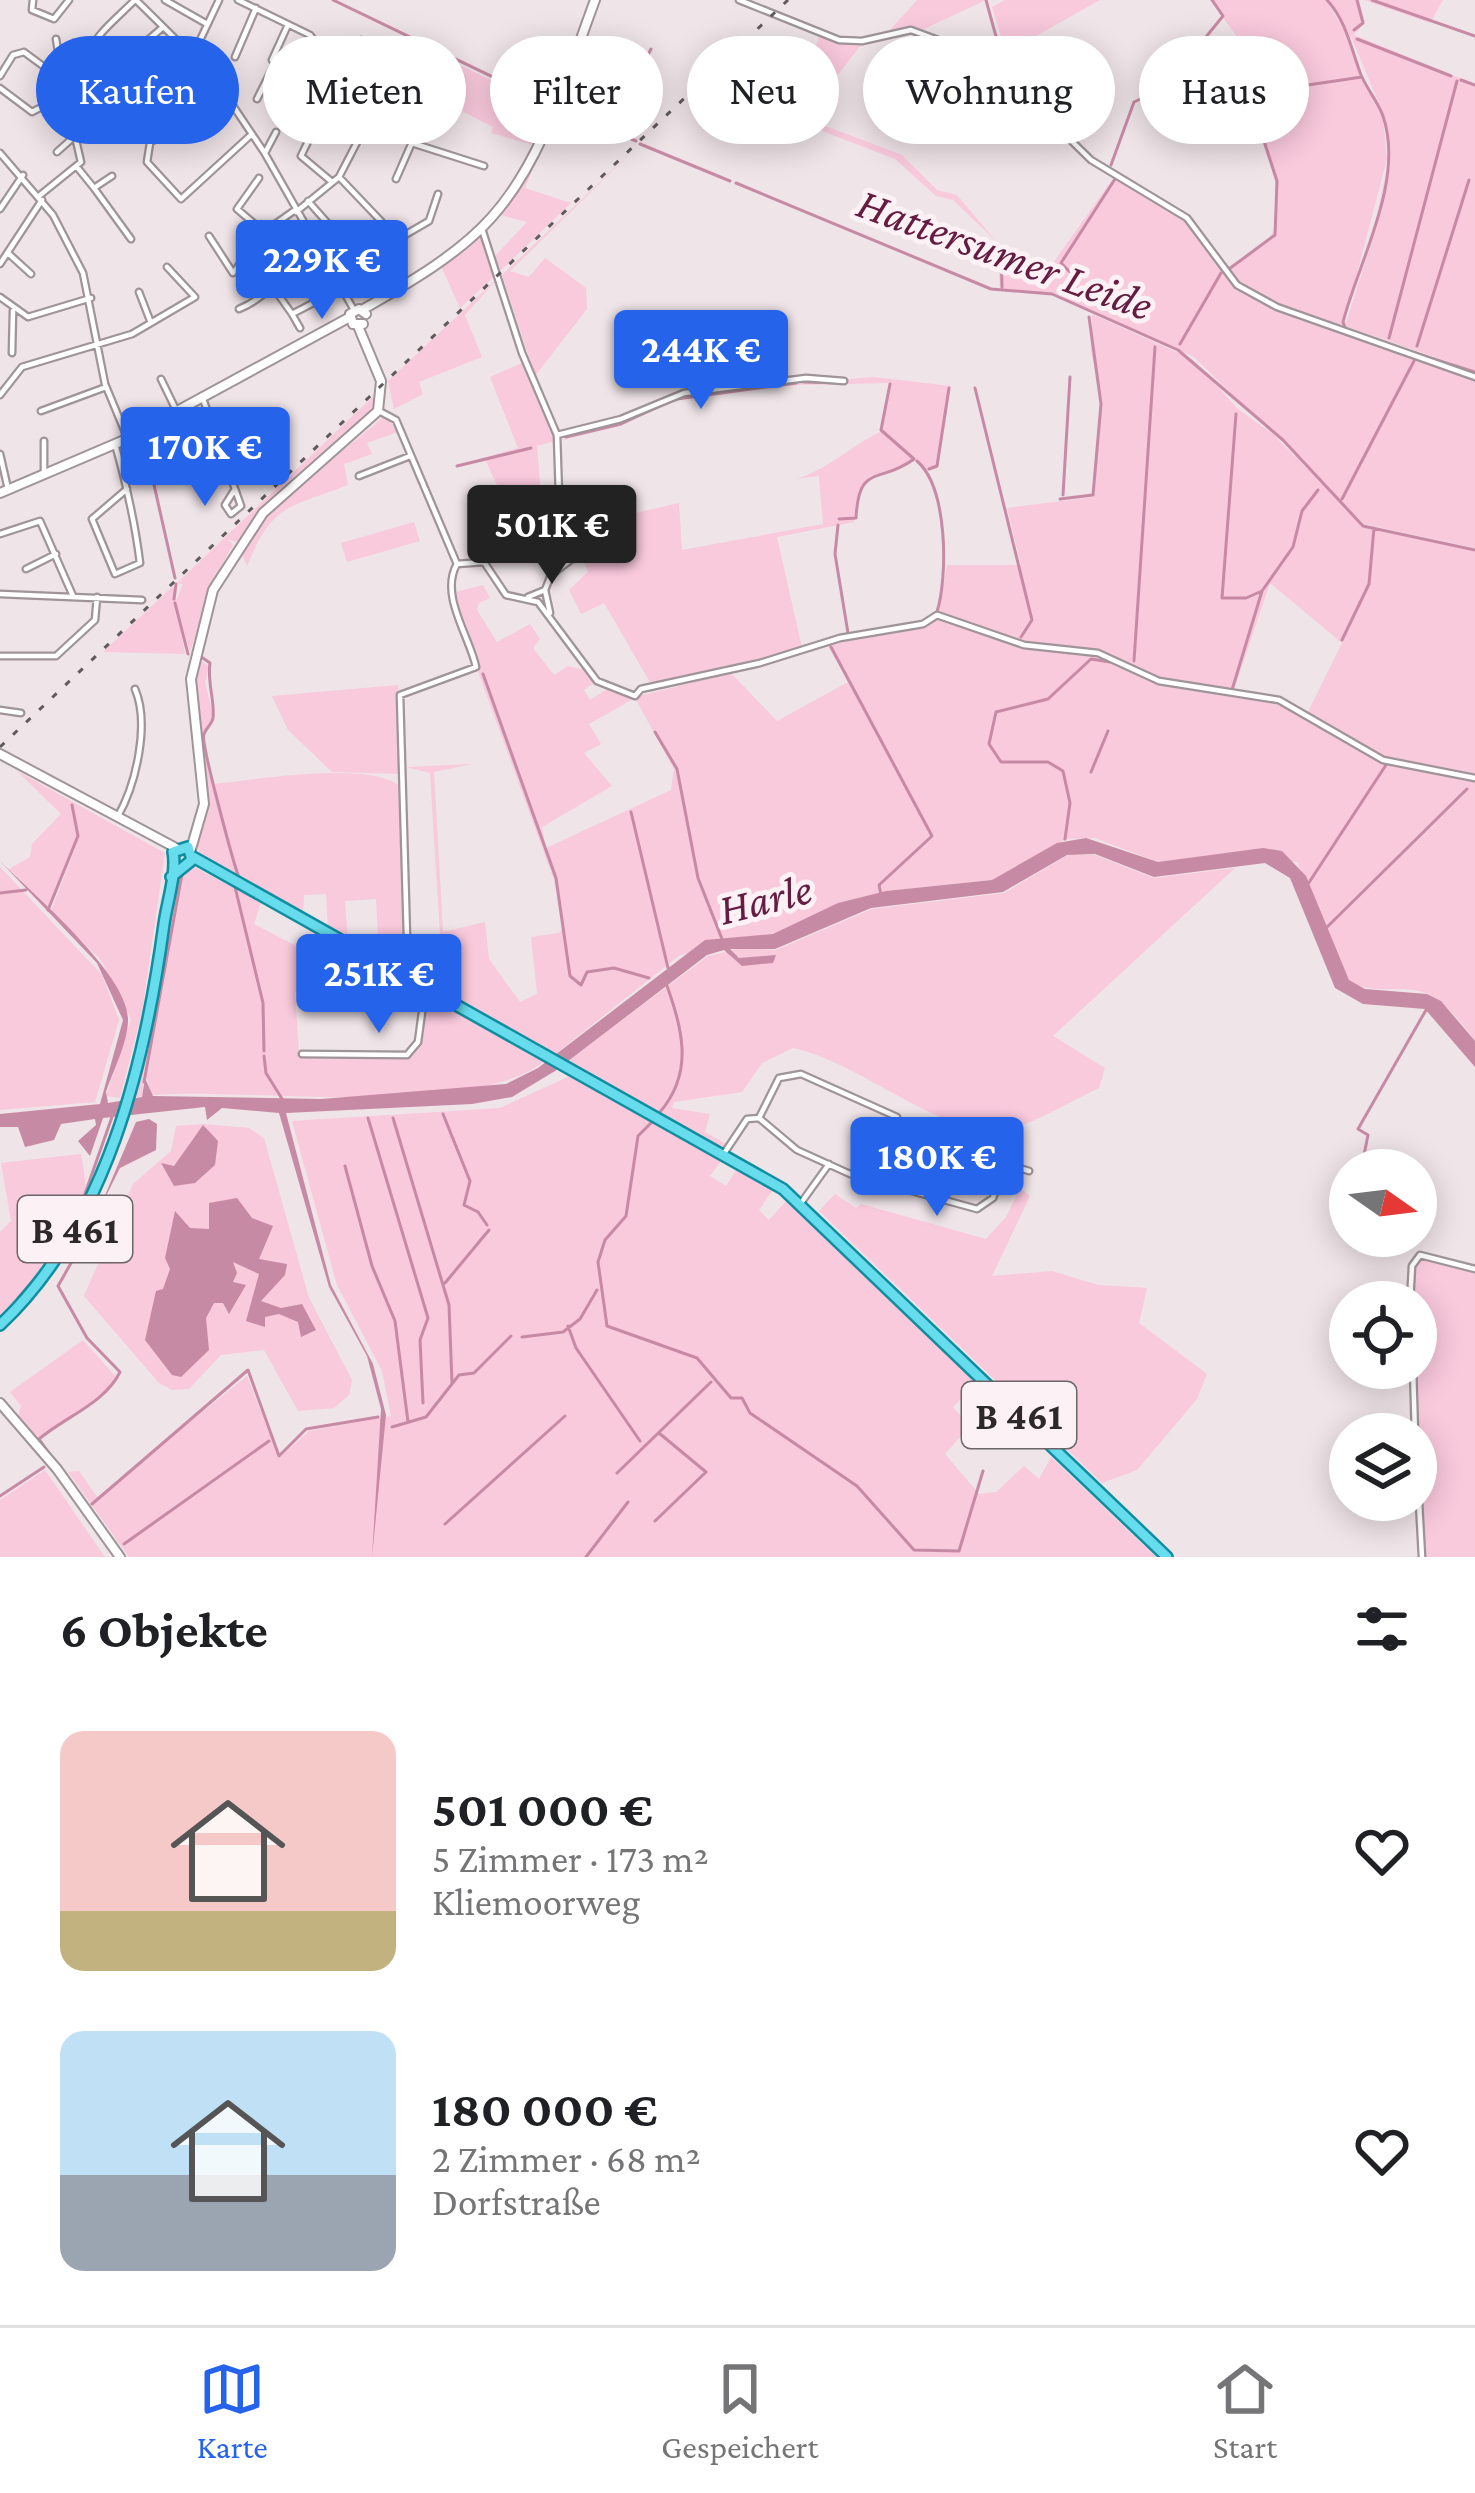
<!DOCTYPE html>
<html lang="de">
<meta charset="utf-8">
<style>
body{margin:0;font-family:"Crimson Pro",serif;background:#f6f6f6;color:#202124;height:100vh;display:flex;flex-direction:column;font-size:45px;white-space:nowrap}
*{box-sizing:border-box;margin:0}
p{font-size:39px;color:#757577}
.icon{flex:none;width:66px;height:66px;fill:none;stroke:currentColor;stroke-width:2;stroke-linecap:round;stroke-linejoin:round}
.map{position:relative;height:1557px;overflow:hidden}
.details{display:flex;flex-direction:column;background:#fff;flex:1}
.details>*{flex:none}
.guide{position:absolute;left:36px;top:36px;width:1404px;height:108px;display:flex;gap:24px}
.needle{width:78px;rotate:104deg}
.controls{position:absolute;left:1329px;top:1149px;display:grid;gap:24px}
.controls a{display:grid;place-items:center;width:108px;height:108px;border-radius:50%;background:#fff;box-shadow:0 6px 30px #0003;font-size:60px}
.price{position:absolute;translate:-50% -102px;padding:0 27px;border-radius:12px;background:#2563eb;color:#fff;font-size:39px;line-height:78px;filter:drop-shadow(0 3px 6px #0008)}
.price::after{content:'';position:absolute;left:50%;top:72px;width:36px;height:27px;margin-left:-18px;background:inherit;clip-path:polygon(0 0,100% 0,50% 100%)}
.price.active{background:#222;color:#fff}
ul{padding:0;list-style:none}
li{display:flex;align-items:center;gap:36px;height:300px;padding:0 60px}
li span{display:grid;place-items:center;flex:none;width:336px;height:240px;border-radius:24px;color:#555}
li>.icon{margin-inline-start:auto}
span .icon{width:144px;height:144px;fill:#fffc;stroke-width:1}
li b{font-size:51px}
h2{display:flex;justify-content:space-between;align-items:center;height:144px;padding:0 60px;font-size:51px}
.tag{padding:0 42px;border-radius:54px;background:#fff;box-shadow:0 6px 30px #0003;font-size:42px;line-height:108px}
.tag.active{background:#2563eb;color:#fff}
.menu{display:flex;justify-content:space-around;align-items:center;height:168px;border-top:3px solid #e0e0e0;background:#fff;font-size:33px;color:#757577}
.menu a{display:grid;justify-items:center;gap:6px}
.menu .active{color:#2563eb}
.map>svg:first-child{display:block}
.green{fill:#f9c9dc;fill-rule:evenodd}
.water{fill:#c78aa4}
.lines{fill:none;stroke-linecap:round;stroke-linejoin:round}
.stream{stroke:#c78aa4;stroke-width:3}
.street-casing{stroke:#9f9498;stroke-width:9}
.secondary-casing{stroke:#9f9498;stroke-width:12}
.primary-casing{stroke:#108ea0;stroke-width:14}
.street{stroke:#fff;stroke-width:4.5}
.secondary{stroke:#fff;stroke-width:8}
.primary{stroke:#66dcec;stroke-width:9}
.rail{stroke:#605a5b;stroke-width:3;stroke-dasharray:6 12;stroke-linecap:butt}
.labels{text-anchor:middle;dominant-baseline:central;stroke-width:10;stroke-linejoin:round;paint-order:stroke}
.shield{fill:#fcf1f5;stroke:#6b6567;stroke-width:3}
.shield-label{font-size:39px;font-weight:bold;fill:#2d292a}
.water-label{font-size:45px;font-style:italic;fill:#641c41;stroke:#fcf1f5}
</style>
<div class="map">
<svg width="1475" height="1557" viewBox="0 0 1475 1557">
<rect width="100%" height="100%" fill="#efe4e8"/>
<!-- green -->
<path class="green" d="M917,0H986L920,31L888,32Z
M1005,0H1100L1006,53L992,7Z
M1210,0H1326L1350,40L1361,79L1383,118L1387,159L1342,330C1302,315 1253,303 1226,269L1268,242L1275,228V180L1262,140L1274,87Z
M1329,0H1359L1365,22L1354,35L1475,84V371L1345,326L1370,247L1389,159L1385,118L1352,39Z
M1364,0H1443L1430,23Z
M819,37L861,45L804,118L902,155L937,190L957,195L1006,253L1043,277L1115,176L1192,226L1236,287L1277,309L1475,378V548L1364,524L1194,357L1053,293L1000,289L997,242L953,200L936,196L895,159L791,119Z
M415,44L523,95L510,125L536,135L533,145L491,133L493,127L396,77Z
M557,111L525,188L571,203L500,271L495,256L527,222L501,215L521,187Z
M639,145L510,271L529,277L545,258L586,288L587,309L535,376L502,275Z
M483,234L497,274L460,308L441,266Z
M499,277L465,315L482,357L419,382L423,394L394,409L388,381Z
M1092,314L1192,359L1237,408L1283,442L1363,527L1475,551V775L1382,757L1308,712L1342,643L1270,583L1233,693L1160,680L1099,652L1025,643L939,613L947,565H1021L1007,508L1094,497L1102,404L1091,351Z
M524,362L555,441L537,446L541,495L507,507L486,461L455,466L518,448L490,377Z
M873,377L951,386L938,468L926,471L915,461L870,476L859,493L854,522L777,537L802,648L651,684L604,603L581,614L569,590L588,572L571,528L679,503L682,550L823,524L819,476L796,479C827,470 851,446 880,432L889,383L797,385L683,398L619,426L558,441L685,394Z
M379,391C372,433 269,499 237,542L228,539L233,545L214,579L190,652L175,602L185,654L103,652L173,586L176,601L183,584L177,583Z
M385,416L398,432L367,443L372,454L344,464L348,485C288,508 272,504 247,566L239,548L273,508Z
M414,522L420,541L347,562L341,543Z
M483,585L490,598L479,603L477,610L497,642L530,624L540,639L533,648L554,675L568,666L586,670L595,682L584,690L590,700L607,689L635,697L731,673L777,721L848,682L826,642L948,618L1021,646L1098,655L1158,683L1278,703L1383,762L1475,780V1041C1461,1023 1447,1002 1426,993C1400,983 1373,997 1349,980L1297,862H1158L1095,838L1066,839L992,880L886,891L838,903L782,932L680,955L554,1055L424,983L411,941L440,935L430,773L406,767L472,764L434,772L443,932L485,922L489,959L520,1002L537,994L531,937L559,933L563,928L554,880L461,625L456,592ZM635,698L674,769L671,790L546,848L542,827L612,786L584,753L601,744L589,724Z
M197,657L209,667L205,682L213,715L202,740L214,784C255,780 370,760 401,787L405,938L420,980L379,955L376,899L345,901L348,941L328,928L326,894L304,895L303,916L202,859L195,841C219,783 190,718 197,657Z
M398,685L401,774L332,772L288,730L272,696Z
M17,771L165,853L142,1012L120,1098L106,1096L131,1019L101,960L51,911L79,838L48,907L9,869L30,857L32,844L61,814Z
M1068,855H1095L1154,878L1235,868L1053,1036L1105,1068L1099,1088C1074,1099 1019,1133 994,1132C935,1130 854,1060 793,1048L762,1063L742,1092L674,1102L672,1108L710,1114L705,1132L728,1145L724,1150L566,1062L708,956L743,948L776,950L872,909L1004,893Z
M192,866L261,902L254,924L306,951L308,989L295,992L299,1055L412,1054L420,1043L425,992L545,1061C469,1120 251,1087 152,1095L144,1070L142,1096L131,1098L175,883L181,870Z
M0,867L102,975L119,1020L95,1102L0,1110Z
M570,1076L721,1161L710,1176L726,1186L738,1167L774,1188L759,1210L769,1220L789,1198L977,1383L953,1407L970,1426L945,1454L979,1494L996,1492L1024,1466L1039,1479L1051,1457L1156,1557H129L68,1472L79,1471L97,1497L247,1376L279,1458L309,1431L391,1416L382,1371L337,1285L292,1121L500,1108Z
M203,1124L249,1128L264,1138L309,1298L352,1380L349,1395L334,1408L298,1411L264,1350L221,1355L189,1389L172,1390L159,1383L84,1296L133,1184L171,1151L176,1126Z
M81,1154C83,1166 87,1182 84,1193C71,1237 32,1284 0,1315V1232L11,1221L1,1163Z
M1020,1188L1030,1196L992,1276L1052,1271L1098,1285L1147,1288L1139,1323L1207,1374L1197,1399L1137,1470L1102,1483L819,1211L835,1194L856,1208L861,1204L986,1239L1006,1217Z
M1419,1257L1475,1270V1557H1424L1414,1302L1413,1266Z
M83,1340L116,1377L105,1393L37,1438L18,1417L21,1406L10,1392Z
M45,1470L105,1557H0V1500Z"/>
<!-- water -->
<path class="water" d="M1086,838L1158,862L1263,848L1282,851L1306,876L1349,980L1365,989L1427,994L1441,1001L1475,1041V1067L1425,1009L1363,1004L1335,988L1290,878L1265,863L1154,877L1095,854L1067,855L1003,892L871,908L775,949H730L739,958L776,955L773,963L742,966L724,950L707,955L555,1071L512,1097L472,1104L286,1113L331,1285L373,1364L386,1415L372,1557L381,1409L367,1356L329,1287L279,1113L222,1108L207,1120L205,1107L103,1118L90,1156L78,1141L96,1125L95,1119L61,1124L54,1140L25,1147L18,1127H0V1114L100,1104L123,1020L97,963L0,861C32,893 129,975 128,1020C128,1042 113,1071 106,1092L108,1103L142,1097L145,1078L153,1096L321,1099L506,1084L538,1068L705,940L773,934L838,903L886,891L992,880L1057,843Z
M149,1119L157,1124L156,1150L120,1168L98,1212L136,1122Z
M203,1125L218,1141L215,1165L195,1183L174,1186L161,1163L174,1166Z
M237,1198L252,1218L273,1226L259,1259L287,1264L285,1275L261,1301L281,1308L302,1304L316,1330L301,1337L298,1322L279,1314L265,1317V1327L246,1321L259,1274L233,1262L237,1273L233,1282L246,1285L229,1314L223,1303H214L206,1318L209,1350L181,1377L172,1375L145,1340L156,1291L163,1289L170,1269L165,1258L175,1211L190,1228L209,1229V1203Z"/>
<g class="lines">
<!-- stream -->
<path class="stream" d="M333,0L549,104
M986,0L1000,51
M1327,0C1347,22 1351,49 1361,75C1367,89 1378,102 1383,116C1405,181 1359,260 1343,322L1346,330
M1372,0L1475,36
M1354,30L1363,23L1357,0
M1357,39L1451,76
M1461,80L1475,85
M1166,86L1223,16L1212,0
M559,109L636,141
M610,130L651,49
M640,144L730,181
M1111,165L1134,102L1147,96
M736,183L991,289L1052,294L1178,350L1283,440L1363,526L1475,550
M1001,247L1002,287
M1229,269L1275,235L1277,181L1264,141L1274,90L1362,77
M1077,299L1075,277L1061,263L1115,179
M1389,338L1457,81
M1180,344L1221,273
M1417,346L1469,180
M1412,352L1475,372
M803,382L843,383
M975,388L1032,620L1021,637
M677,399L796,383
M1236,414L1222,598H1246L1262,591L1293,547L1302,511L1318,490
M143,436L175,578
M566,437L621,424L668,402
M917,461C948,488 948,576 937,612
M457,466L531,448
M929,469L937,466L949,388
M1063,495L1070,377
M1060,499L1093,495L1101,404L1089,317
M1342,499L1414,361
M839,519L856,518C859,462 879,485 914,459L881,430L890,384
M838,525L835,554L848,633
M174,599L176,584
M175,603L188,654
M1342,640L1369,584L1374,528
M831,647L932,836L879,885L881,895
M200,656L210,663C207,683 215,700 213,718C212,724 206,728 204,734C200,742 234,864 239,878
M1134,661L1155,347
M483,674L556,878L570,976L581,985L587,972L614,968L649,978
M1232,690L1262,591
M655,732L677,769L698,878L722,939
M1091,772L1108,731
M631,812L668,968
M1065,839L1070,803L1063,771L1048,762H1001L989,744L996,712L1048,699L1091,659L1110,662
M1308,884L1386,765
M235,887L263,1003L264,1051
M0,893L26,890
M48,910L78,836L72,805
M1323,931L1467,789
M264,1056L266,1073L284,1102
M144,1082L182,874
M660,1112C695,1071 682,1028 665,980
M443,1114L470,1181L464,1205L478,1212L487,1225
M368,1118L428,1318L420,1340L423,1403
M393,1118L449,1305L452,1383
M652,1122L638,1136L626,1216L605,1240L598,1262L607,1326L697,1358L731,1398H742L750,1413L857,1486L914,1550L959,1551L983,1471
M345,1166L372,1266L395,1321L408,1422
M1361,1170L1368,1135L1358,1129L1426,1010
M51,1256L81,1205L112,1117
M445,1283L489,1230
M18,1298L43,1269
M568,1326L576,1348L640,1441
M522,1337L563,1332L580,1319L597,1290
M392,1427L426,1417L459,1375L474,1373L511,1336
M54,1460L39,1439C65,1417 105,1403 120,1372L87,1338L58,1286L96,1219
M617,1473L711,1382
M0,1496L44,1467
M92,1504L248,1370L279,1456L306,1429L378,1417
M655,1521L706,1472L659,1433
M445,1524L565,1416
M124,1544L269,1441
M586,1557L628,1502"/>
<!-- street casing -->
<g class="street-casing">
<path id="street" d="M33,0L32,10L54,19L69,0
M135,0C92,42 68,54 110,110L125,113L191,55
M136,0L213,76L264,152L354,310
M165,0L207,24
M238,0L310,35L335,66L382,94L339,177L296,212
M739,0L839,40L862,41L911,30L938,40L1043,113L1091,160L1187,218L1237,285L1277,307L1475,377
M287,27L272,60L287,82L327,102L301,156L332,182
M56,39L62,75
M193,55L219,0
M128,57L162,28
M235,57L256,8
M344,70L361,40
M0,76L13,55L24,52L62,80L81,162L39,196
M221,87L150,143L147,162L181,199L252,134
M298,87L319,45
M0,88L32,112L67,94
M257,99L274,65
M370,119L415,144L484,166
M57,152L76,135
M0,153L53,215L83,273L105,384L127,437
M265,153L276,132
M77,167L94,188L112,176
M339,177L398,239L429,221L438,194
M259,178L237,209L264,232
M396,179L424,115L447,120
M94,188L131,239
M308,201L354,253L332,273
M0,209L23,175
M482,229L522,353L557,435L559,495L580,553L551,575L545,590L528,597
M209,236L233,273L264,232L295,210
M398,239L392,242L400,254
M9,254L31,274
M0,264L42,200
M273,287L292,314L317,301L296,260
M139,292L151,323
M0,297L28,317L91,298
M239,309C271,296 287,266 316,249
M292,314L300,328
M12,353L13,311
M161,379L177,412
M0,395L22,367L132,334L195,297L167,267
M202,396L235,489L225,505L231,514L241,506L235,489
M41,411L106,387
M381,412L396,420L457,564
M557,435L621,419L684,393L806,378L844,381
M44,441V473
M115,444C126,483 135,522 140,563L115,574L92,519L127,489
M0,454L8,489
M359,476L410,456
M0,534L40,521L73,596
M457,564L484,562L506,595L538,602L597,681L635,696L641,689L760,663L840,638L923,624L937,615L1024,645L1098,653L1159,681L1279,700L1383,760L1475,778
M26,569L56,554
M545,590L550,613
M0,594L142,600
M0,656H56L95,620L97,597
M0,710L21,713
M118,816C136,784 150,724 135,689
M420,986L407,937L400,695L476,667C470,637 439,595 457,564
M302,1054L407,1055L418,1042L425,990
M759,1118L779,1078L801,1074L897,1117L898,1140
M723,1155L747,1119L759,1118L797,1150L850,1174L977,1209L993,1198L1004,1164
M875,1176L895,1141L914,1137L1029,1171
M801,1203L829,1164
M1410,1302L1412,1266L1420,1255L1475,1269
M1413,1368L1415,1434
M1416,1448L1422,1557"/>
</g>
<!-- secondary casing -->
<g class="secondary-casing">
<path id="secondary" d="M362,310C405,285 457,256 491,218C543,161 568,72 595,0
M363,324H353L350,314L359,309L366,314
M0,493L122,441L350,317
M0,754L176,848
M191,849L204,804L191,679L213,590L263,513L378,411L381,381L358,326
M0,1403L57,1469L120,1557"/>
</g>
<!-- primary casing -->
<g class="primary-casing">
<path id="primary" d="M193,857L783,1189L1167,1557
M0,1325C107,1224 145,1064 164,924C167,902 177,873 173,852L188,847L192,860L171,877"/>
</g>
<!-- street -->
<use href="#street" class="street"/>
<!-- secondary -->
<use href="#secondary" class="secondary"/>
<!-- primary -->
<use href="#primary" class="primary"/>
<!-- rail -->
<path class="rail" d="M0,747L788,0"/>
</g>
<g class="labels">
<!-- shield labels -->
<g class="shield">
<rect x="18" y="1196" width="114" height="66" rx="9"/>
<rect x="962" y="1382" width="114" height="66" rx="9"/>
</g>
<g class="shield-label">
<text x="75" y="1229">B 461</text>
<text x="1019" y="1415">B 461</text>
</g>
<!-- water labels -->
<g class="water-label">
<text transform="translate(1005 254) rotate(20)">Hattersumer Leide</text>
<text transform="translate(765 899) rotate(-14)">Harle</text>
</g>
</g>
</svg>
<div class="controls">
<a><svg class="needle" viewBox="-14 -14 28 28"><path d="M0-13l5 13h-10z" fill="#e53935"/><path d="M0 13l5-13h-10z" fill="#757577"/></svg></a>
<a><svg class="icon" aria-label="locate" viewBox="0 0 24 24"><circle cx="12" cy="12" r="6"/><path d="M12 2v4M12 18v4M2 12h4M18 12h4"/></svg></a>
<a><svg class="icon" aria-label="layers" viewBox="0 0 24 24"><path d="M12 4l9 5-9 5-9-5zM3 14l9 5 9-5"/></svg></a>
</div>
<b class="price" style="left:322px;top:322px">229K €</b>
<b class="price" style="left:701px;top:412px">244K €</b>
<b class="price" style="left:205px;top:509px">170K €</b>
<b class="price active" style="left:552px;top:587px">501K €</b>
<b class="price" style="left:379px;top:1036px">251K €</b>
<b class="price" style="left:937px;top:1219px">180K €</b>
<div class="guide">
<a class="tag active">Kaufen</a>
<a class="tag">Mieten</a>
<a class="tag">Filter</a>
<a class="tag">Neu</a>
<a class="tag">Wohnung</a>
<a class="tag">Haus</a>
</div>
</div>
<section class="details">
<h2>6 Objekte<svg class="icon" aria-label="filters" viewBox="0 0 24 24"><path d="M4 7h16M4 17h16"/><circle cx="9" cy="7" r="2"/><circle cx="15" cy="17" r="2"/></svg></h2>
<ul>
<li><span style="background:linear-gradient(#f6c9c9 75%,#c2b280 0)"><svg class="icon" aria-label="home" viewBox="0 0 24 24"><path d="M3 11l9-7 9 7M6 9v11h12V9"/></svg></span><div><b>501 000 €</b><p>5 Zimmer · 173 m²</p><p>Kliemoorweg</p></div><svg class="icon" aria-label="heart" viewBox="0 0 24 24"><path d="M12 20l-8-8c-3-5 5-10 8-4 3-6 11-1 8 4z"/></svg></li>
<li><span style="background:linear-gradient(#bfe0f5 60%,#9aa5b1 0)"><svg class="icon" aria-label="home" viewBox="0 0 24 24"><path d="M3 11l9-7 9 7M6 9v11h12V9"/></svg></span><div><b>180 000 €</b><p>2 Zimmer · 68 m²</p><p>Dorfstraße</p></div><svg class="icon" aria-label="heart" viewBox="0 0 24 24"><path d="M12 20l-8-8c-3-5 5-10 8-4 3-6 11-1 8 4z"/></svg></li>
</ul>
</section>
<nav class="menu">
<a class="active"><svg class="icon" aria-label="map" viewBox="0 0 24 24"><path d="M3 6l6-2 6 2 6-2v14l-6 2-6-2-6 2zM9 4v14M15 6v14"/></svg>Karte</a>
<a><svg class="icon" aria-label="saved" viewBox="0 0 24 24"><path d="M7 4h10v16l-5-4-5 4z"/></svg>Gespeichert</a>
<a><svg class="icon" aria-label="home" viewBox="0 0 24 24"><path d="M3 11l9-7 9 7M6 9v11h12V9"/></svg>Start</a>
</nav>
